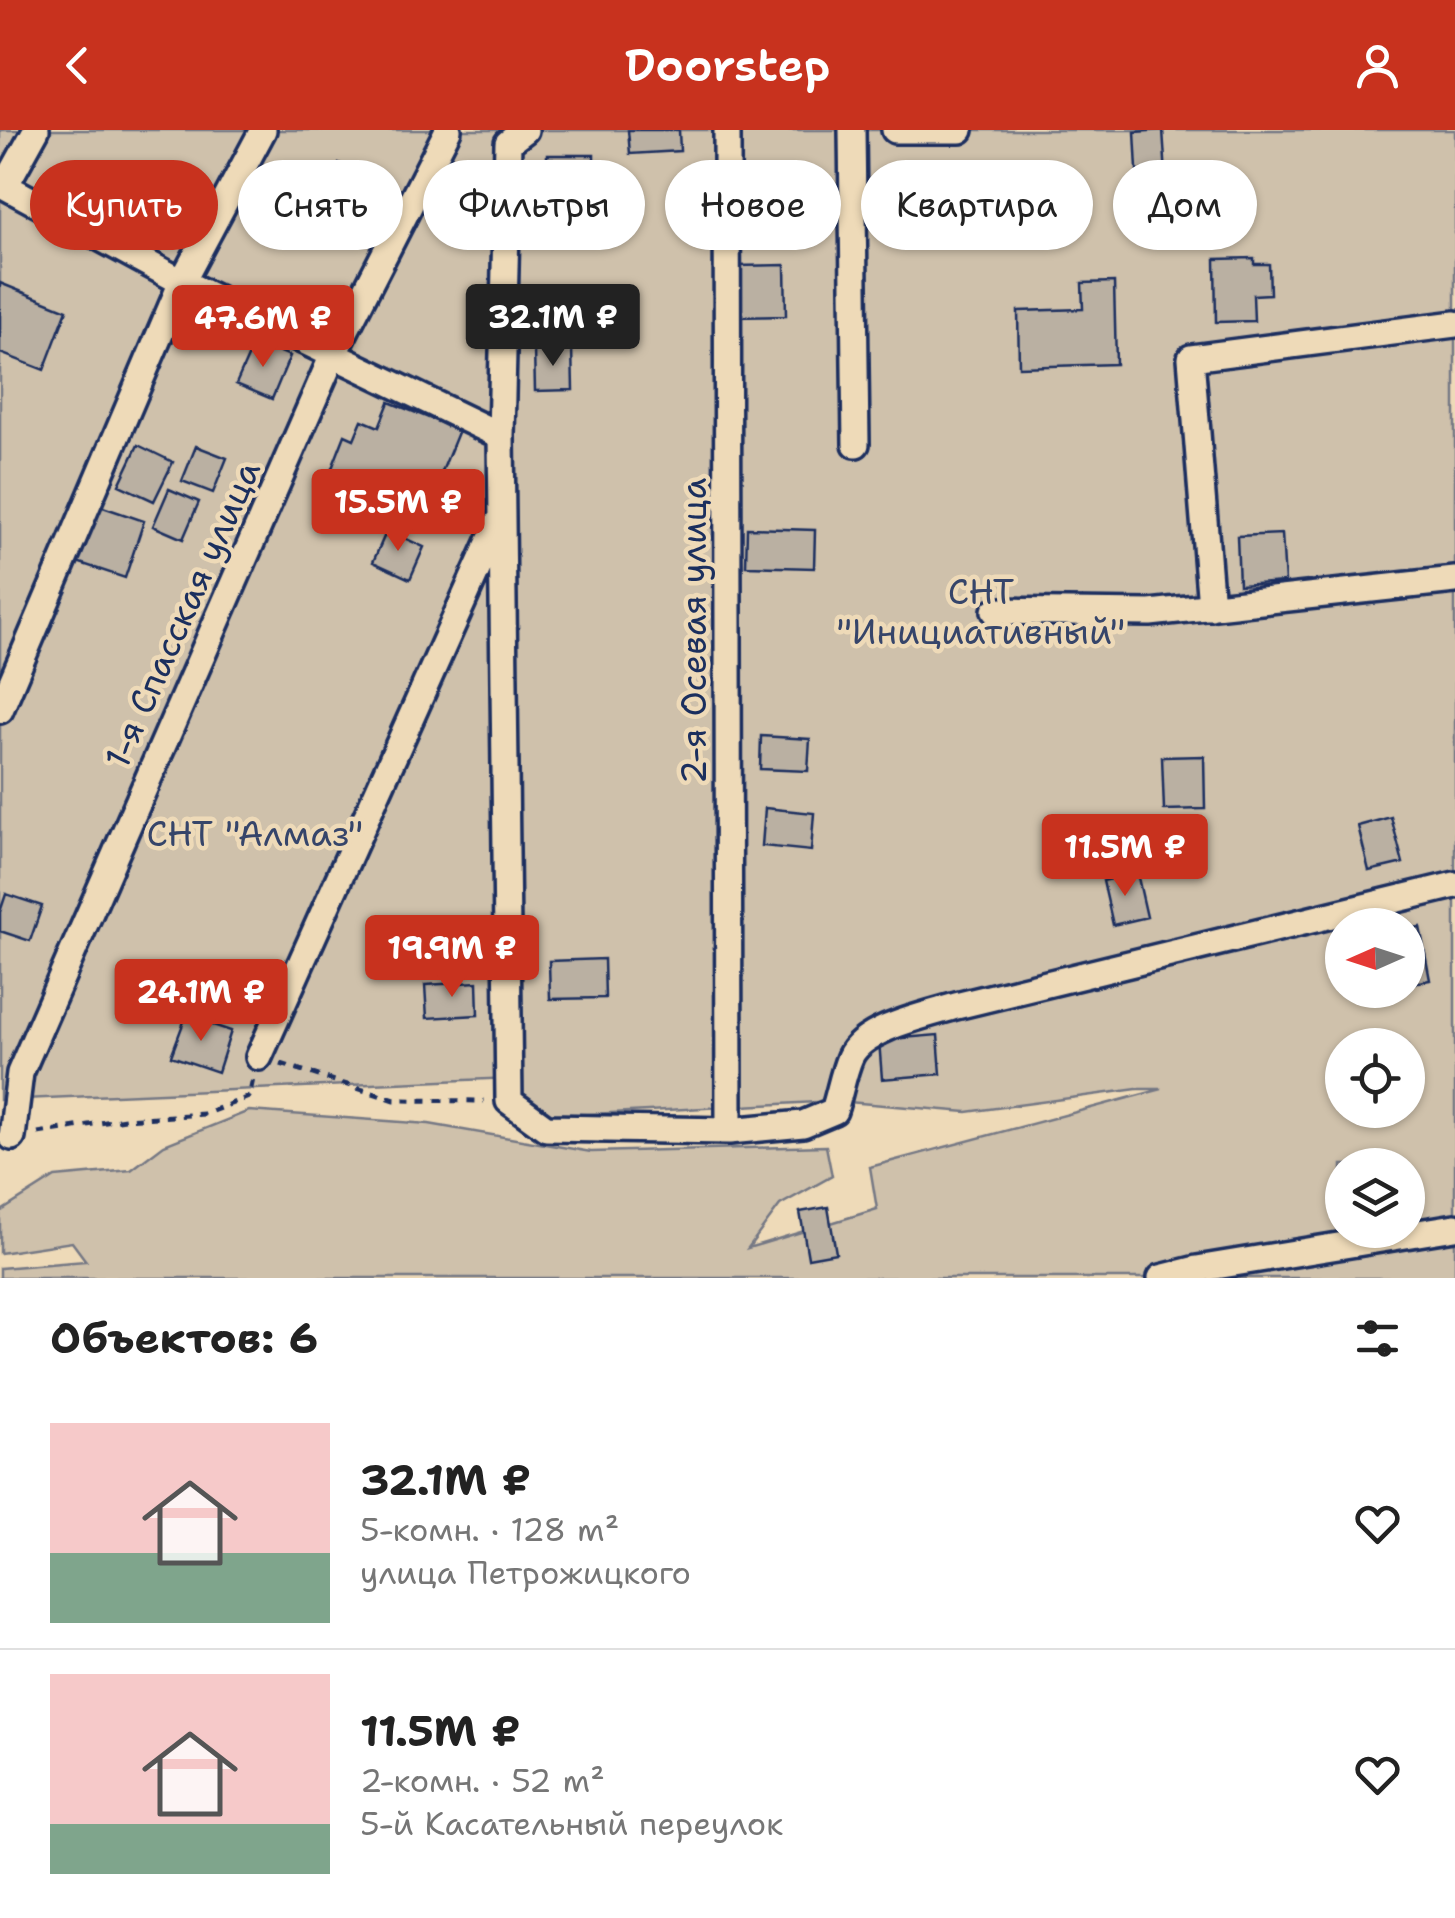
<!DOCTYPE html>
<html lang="ru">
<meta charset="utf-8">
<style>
body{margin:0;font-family:"Shantell Sans",sans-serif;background:#f6f6f6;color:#222;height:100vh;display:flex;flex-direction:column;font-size:38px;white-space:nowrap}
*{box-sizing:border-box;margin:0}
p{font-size:32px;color:#767676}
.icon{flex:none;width:55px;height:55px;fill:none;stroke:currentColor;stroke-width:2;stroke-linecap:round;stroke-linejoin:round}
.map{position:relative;height:1148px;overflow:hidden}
.side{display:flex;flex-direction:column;background:#fff;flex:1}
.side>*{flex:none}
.top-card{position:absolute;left:30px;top:30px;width:1395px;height:90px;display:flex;gap:20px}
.needle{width:65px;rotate:267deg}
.buttons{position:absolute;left:1325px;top:778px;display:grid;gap:20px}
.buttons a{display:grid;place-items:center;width:100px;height:100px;border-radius:50%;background:#fff;box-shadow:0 2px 8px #0004;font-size:50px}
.price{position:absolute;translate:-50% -85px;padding:0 22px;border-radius:10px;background:#c8321e;color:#fff;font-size:32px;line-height:65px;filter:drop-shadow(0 2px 5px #0008)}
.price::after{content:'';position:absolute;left:50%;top:60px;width:30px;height:22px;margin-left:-15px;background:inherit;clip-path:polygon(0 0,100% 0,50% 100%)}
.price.on{background:#222;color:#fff}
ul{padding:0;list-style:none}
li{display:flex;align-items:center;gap:30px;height:250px;padding:0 50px}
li+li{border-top:2px solid #e0e0e0}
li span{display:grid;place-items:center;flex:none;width:280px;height:200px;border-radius:0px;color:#555}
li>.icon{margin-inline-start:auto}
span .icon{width:120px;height:120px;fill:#fffc;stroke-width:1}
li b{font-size:42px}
h2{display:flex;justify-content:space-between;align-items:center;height:120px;padding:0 50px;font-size:42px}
.pill{padding:0 35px;border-radius:45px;background:#fff;box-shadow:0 2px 8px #0004;font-size:35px;line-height:90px}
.pill.on{background:#c8321e;color:#fff}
header{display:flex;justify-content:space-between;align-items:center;height:130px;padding:0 50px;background:#c8321e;color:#fff;font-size:45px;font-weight:600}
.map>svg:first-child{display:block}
.green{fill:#cfc1ab;stroke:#757884;stroke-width:2.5;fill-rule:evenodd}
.building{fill:#bab0a2;stroke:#1b2f5e;stroke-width:2.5}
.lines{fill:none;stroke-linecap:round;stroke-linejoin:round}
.minor-casing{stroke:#1b2f5e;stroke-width:32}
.path{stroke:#1b2f5e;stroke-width:5;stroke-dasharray:8 8;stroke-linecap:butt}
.minor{stroke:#eedab8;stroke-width:25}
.labels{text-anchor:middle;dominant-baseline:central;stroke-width:9;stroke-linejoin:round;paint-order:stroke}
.park-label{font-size:35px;fill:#36456a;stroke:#eedab8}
.street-label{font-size:35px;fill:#1b2f5e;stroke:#eedab8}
</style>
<header><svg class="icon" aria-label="back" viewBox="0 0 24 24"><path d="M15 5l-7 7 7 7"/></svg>Doorstep<svg class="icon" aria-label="person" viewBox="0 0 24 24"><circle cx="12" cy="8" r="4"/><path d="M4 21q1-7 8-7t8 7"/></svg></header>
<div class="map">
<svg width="1455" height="1148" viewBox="0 0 1455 1148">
<rect width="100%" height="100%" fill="#eedab8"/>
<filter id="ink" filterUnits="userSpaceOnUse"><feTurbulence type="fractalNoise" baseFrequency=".01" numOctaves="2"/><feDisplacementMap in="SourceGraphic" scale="20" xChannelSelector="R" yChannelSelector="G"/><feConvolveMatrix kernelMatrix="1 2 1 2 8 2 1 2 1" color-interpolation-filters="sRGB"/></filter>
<g filter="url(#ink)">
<!-- green -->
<path class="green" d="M0,0H1455V1148H0V1138L86,1131L72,1112L0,1123V1082L55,1047L131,1040L164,1015L249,981L429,994L591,1022L826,1016L832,1046L780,1075L748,1118L877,1079L870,1037L1162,959H1137L967,982L836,971L516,988L511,948L0,970ZM1342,795H1408V860H1342ZM1342,915H1408V980H1342ZM1342,1035H1408V1100H1342Z"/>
<!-- building -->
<path class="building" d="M628,0H679L680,21L630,24Z
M1163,0L1168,76L1139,77L1135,2Z
M547,25H594V69L547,68Z
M339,33L386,56L366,97L319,73Z
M1254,128V134H1269L1270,164L1253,165L1254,191L1216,192L1215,129Z
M785,135L786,186L736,187L735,136Z
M1114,152L1116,234L1019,237L1018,181L1083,179L1082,153Z
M0,153L67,180L44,240L0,223Z
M255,211L290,226L272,269L236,254Z
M572,217L573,260L535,261L534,218Z
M389,272L459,300L430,371L388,355L372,396L318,374L345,305L354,309L362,290L379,297Z
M138,315L173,332L154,371L119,355Z
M196,316L227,328L213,363L182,351Z
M169,359L199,372L183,409L153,396Z
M94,374L144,391L125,448L74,431Z
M747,398L815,400L814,438L746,436Z
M387,400L424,417L410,449L373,432Z
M1282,404L1285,452L1239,455L1237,406Z
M761,606L810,609L808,641L760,639Z
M1204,626L1205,679L1164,680L1162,627Z
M765,678L814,683L811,721L762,716Z
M1391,687L1403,733L1369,741L1358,696Z
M1137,743L1147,787L1113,795L1103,751Z
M6,764L42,776L30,811L0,801V782Z
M1420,797L1430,850L1408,854V799Z
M604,829L605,868L550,869L549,831Z
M477,852L478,885L427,888L425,855Z
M186,886L231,901L218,942L171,926Z
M938,905L941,944L882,949L879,910Z
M828,1077L836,1123L808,1128L800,1082Z"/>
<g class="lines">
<!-- minor casing -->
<g class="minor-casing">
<path id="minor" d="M36,0L5,56L182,152L501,306
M525,0L508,13L501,306L509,971L546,998L729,1001L803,994L834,981C840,963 843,943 850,927C863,898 927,885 956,876L1455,755
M727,0L729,1001
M852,0L856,314
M895,0H960
M1211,477L1191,228L1455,194
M995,481L1150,483L1455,450
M0,580L182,152L263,0
M259,927L498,393
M12,1007L20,943L333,225L448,0
M1161,1148L1197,1139L1455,1097"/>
</g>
<!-- path -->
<path class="path" d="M281,934L395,970L484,971
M38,1003L125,989L204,984L249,967L253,949"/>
<!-- minor -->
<use href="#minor" class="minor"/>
</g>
</g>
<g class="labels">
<!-- park labels -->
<g class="park-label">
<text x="981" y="461">СНТ<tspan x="981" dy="40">"Инициативный"</tspan></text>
<text x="255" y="703">СНТ "Алмаз"</text>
</g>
<!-- street labels -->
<g class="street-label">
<text transform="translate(182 484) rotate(-66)">1-я Спасская улица</text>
<text transform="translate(693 501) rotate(-90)">2-я Осевая улица</text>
</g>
</g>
</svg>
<div class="buttons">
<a><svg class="needle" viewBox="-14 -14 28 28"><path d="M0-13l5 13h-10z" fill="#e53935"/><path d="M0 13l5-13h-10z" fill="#767676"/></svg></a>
<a><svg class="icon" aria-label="locate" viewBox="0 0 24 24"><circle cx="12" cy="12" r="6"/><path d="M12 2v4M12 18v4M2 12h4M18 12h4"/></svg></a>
<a><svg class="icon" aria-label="layers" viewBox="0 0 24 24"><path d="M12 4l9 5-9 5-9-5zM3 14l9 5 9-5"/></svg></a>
</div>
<b class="price on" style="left:553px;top:239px">32.1M ₽</b>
<b class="price" style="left:263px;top:240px">47.6M ₽</b>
<b class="price" style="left:398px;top:424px">15.5M ₽</b>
<b class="price" style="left:1125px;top:769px">11.5M ₽</b>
<b class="price" style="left:452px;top:870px">19.9M ₽</b>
<b class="price" style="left:201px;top:914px">24.1M ₽</b>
<div class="top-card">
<a class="pill on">Купить</a>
<a class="pill">Снять</a>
<a class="pill">Фильтры</a>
<a class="pill">Новое</a>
<a class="pill">Квартира</a>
<a class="pill">Дом</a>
</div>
</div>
<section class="side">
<h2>Объектов: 6<svg class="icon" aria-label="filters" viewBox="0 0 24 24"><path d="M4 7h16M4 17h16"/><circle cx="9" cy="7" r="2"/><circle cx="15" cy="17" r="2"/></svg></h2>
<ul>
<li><span style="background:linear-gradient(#f6c9c9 65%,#7fa58c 0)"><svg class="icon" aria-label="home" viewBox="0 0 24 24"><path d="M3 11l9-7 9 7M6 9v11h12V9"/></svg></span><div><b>32.1M ₽</b><p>5-комн. · 128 m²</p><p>улица Петрожицкого</p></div><svg class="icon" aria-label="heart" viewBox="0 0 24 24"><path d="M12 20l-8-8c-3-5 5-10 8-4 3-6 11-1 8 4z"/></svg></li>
<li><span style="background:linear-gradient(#f6c9c9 75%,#7fa58c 0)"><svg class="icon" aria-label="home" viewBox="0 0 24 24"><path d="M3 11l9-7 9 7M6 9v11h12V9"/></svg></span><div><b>11.5M ₽</b><p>2-комн. · 52 m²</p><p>5-й Касательный переулок</p></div><svg class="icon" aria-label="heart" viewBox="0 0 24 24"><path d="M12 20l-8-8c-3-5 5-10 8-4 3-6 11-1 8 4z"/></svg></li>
</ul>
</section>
